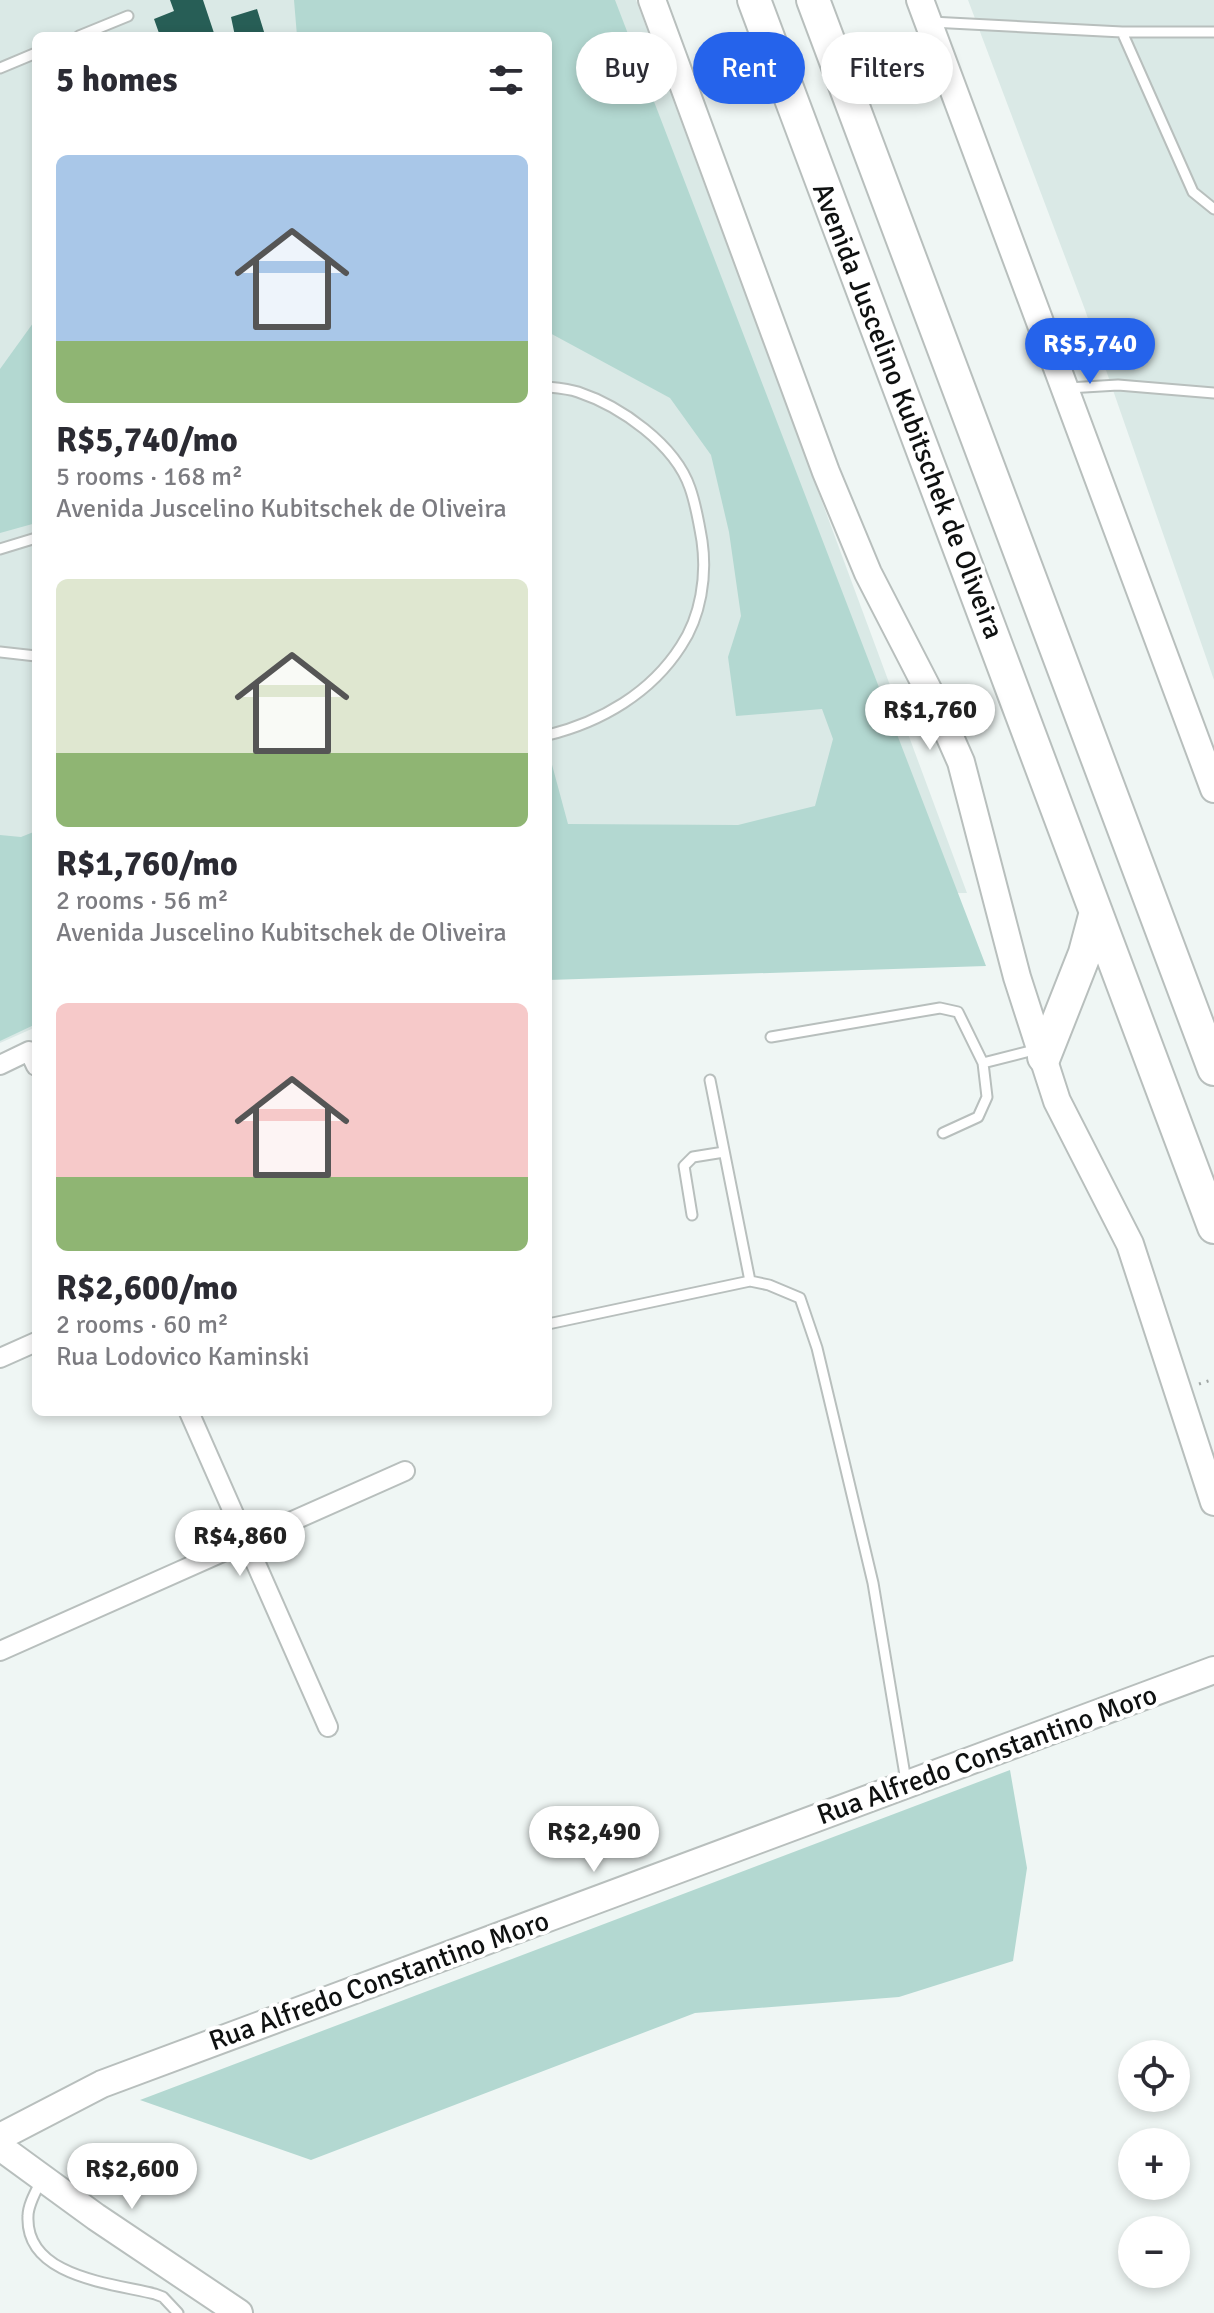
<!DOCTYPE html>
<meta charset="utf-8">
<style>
body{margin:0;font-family:Signika,sans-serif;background:#f7f7f7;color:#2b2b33;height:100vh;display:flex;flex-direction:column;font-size:30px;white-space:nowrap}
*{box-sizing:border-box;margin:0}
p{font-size:26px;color:#7c7c81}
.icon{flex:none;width:44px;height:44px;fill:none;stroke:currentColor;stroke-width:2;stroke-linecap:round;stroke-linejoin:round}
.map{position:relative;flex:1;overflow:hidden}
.side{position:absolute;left:32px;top:32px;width:520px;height:1384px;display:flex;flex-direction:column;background:#fff;border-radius:12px;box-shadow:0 4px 12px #0003}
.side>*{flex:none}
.top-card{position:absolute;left:576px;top:32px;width:518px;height:72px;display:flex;gap:16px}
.controls{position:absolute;left:1118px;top:2040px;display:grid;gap:16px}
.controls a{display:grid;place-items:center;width:72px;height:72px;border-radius:50%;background:#fff;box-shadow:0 4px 12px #0003;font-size:40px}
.price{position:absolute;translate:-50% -68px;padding:0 18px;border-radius:28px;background:#fff;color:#222;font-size:26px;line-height:52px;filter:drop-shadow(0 2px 4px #0008)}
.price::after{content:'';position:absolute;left:50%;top:48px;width:24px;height:18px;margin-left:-12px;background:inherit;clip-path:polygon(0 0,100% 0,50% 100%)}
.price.on{background:#2563eb;color:#fff}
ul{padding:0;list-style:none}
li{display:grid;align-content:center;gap:16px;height:424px;padding:0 24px}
li span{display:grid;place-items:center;height:248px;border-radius:12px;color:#555}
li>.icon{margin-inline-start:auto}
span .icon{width:144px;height:144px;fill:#fffc;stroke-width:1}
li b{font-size:34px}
h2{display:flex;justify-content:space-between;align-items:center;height:96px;padding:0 24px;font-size:34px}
.tag{padding:0 28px;border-radius:36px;background:#fff;box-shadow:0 4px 12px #0003;font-size:28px;line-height:72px}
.tag.on{background:#2563eb;color:#fff}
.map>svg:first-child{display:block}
.built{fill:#dae9e6}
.green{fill:#b3d8d1}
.building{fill:#275e56}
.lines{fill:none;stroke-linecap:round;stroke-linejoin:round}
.lane-casing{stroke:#b8bfbd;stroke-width:13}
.street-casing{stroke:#b8bfbd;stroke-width:22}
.secondary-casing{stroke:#b8bfbd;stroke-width:30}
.highway-casing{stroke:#b8bfbd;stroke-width:36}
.path{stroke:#a0a6a4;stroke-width:3;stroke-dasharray:2 6;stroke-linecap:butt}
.lane{stroke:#fff;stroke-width:9}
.street{stroke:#fff;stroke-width:18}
.secondary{stroke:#fff;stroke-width:26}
.highway{stroke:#fff;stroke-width:32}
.labels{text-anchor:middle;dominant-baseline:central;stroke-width:8;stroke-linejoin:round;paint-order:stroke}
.street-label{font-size:28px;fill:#0f1111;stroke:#fff}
</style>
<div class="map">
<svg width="1214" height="2313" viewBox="0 0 1214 2313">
<rect width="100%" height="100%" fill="#eff6f4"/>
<!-- built -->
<path class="built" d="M0,0H636L967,893L548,896V36H36V1027L0,1043Z
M968,0H1214V680L1084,307Z"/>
<!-- green -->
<path class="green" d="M294,0H615L986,966L548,980V761H551L568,824L738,825L815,806L833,739L822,709L736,716L728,657L741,616L729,532L711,455L670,398L548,332V36H297Z
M36,319V523L0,533V369Z
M36,831V1024L0,1041V835L21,837Z
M1010,1770L1027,1868L1013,1961L899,1997L695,2013L311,2160L140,2100Z"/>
<!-- building -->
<path class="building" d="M170,0H203L215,36H160L154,19L174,11Z
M257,9L265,35L235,36L231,17Z"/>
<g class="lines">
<!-- lane casing -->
<g class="lane-casing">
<path id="lane" d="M931,22L1122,32H1214
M1122,32L1193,192L1214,209
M79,36L128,16
M0,68L36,53
M548,387C558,388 569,389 578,392C620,406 675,444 690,488C696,505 699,523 702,541C707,576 701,616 681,646C651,693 601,722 548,735
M1068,388L1118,385L1214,393
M0,549L36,538
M0,652L36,656
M771,1037L940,1008L958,1012L983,1063L987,1097L978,1117L943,1133
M983,1063L1038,1049
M710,1080L750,1281
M692,1215L684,1166L693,1157L724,1152
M548,1324L750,1281L769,1285L800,1298L817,1348L873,1583L906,1781
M41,2181C36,2191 28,2205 28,2216C25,2277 111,2283 155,2294L163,2297L178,2313"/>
</g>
<!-- street casing -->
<g class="street-casing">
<path id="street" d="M0,1065L29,1051L36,1066
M0,1358L36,1342
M189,1412L328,1727
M0,1651L405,1471"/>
</g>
<!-- secondary casing -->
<g class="secondary-casing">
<path id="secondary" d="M652,0L826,472L868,573L935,703L961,762L1017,977L1057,1101L1130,1244L1214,1502
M920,0L1214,789
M0,2137L102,2084L1214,1670
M0,2147L96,2217L239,2313"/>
</g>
<!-- highway casing -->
<g class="highway-casing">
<path id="highway" d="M754,0L1214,1227
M813,0L1214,1069
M1044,1057L1085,953L1096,912"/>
</g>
<!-- path -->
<path class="path" d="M1199,1384L1214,1379"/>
<!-- lane -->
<use href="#lane" class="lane"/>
<!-- street -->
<use href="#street" class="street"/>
<!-- secondary -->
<use href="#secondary" class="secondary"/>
<!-- highway -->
<use href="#highway" class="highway"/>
</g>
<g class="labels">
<!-- street labels -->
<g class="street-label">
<text transform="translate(908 411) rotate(69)">Avenida Juscelino Kubitschek de Oliveira</text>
<text transform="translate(987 1755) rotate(-20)">Rua Alfredo Constantino Moro</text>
<text transform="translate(379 1981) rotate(-20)">Rua Alfredo Constantino Moro</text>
</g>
</g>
</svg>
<div class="controls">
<a><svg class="icon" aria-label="locate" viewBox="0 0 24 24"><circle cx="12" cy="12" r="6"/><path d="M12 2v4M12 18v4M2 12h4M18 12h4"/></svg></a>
<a>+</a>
<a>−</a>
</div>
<b class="price on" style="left:1090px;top:386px">R$5,740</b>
<b class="price" style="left:930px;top:752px">R$1,760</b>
<b class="price" style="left:240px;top:1578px">R$4,860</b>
<b class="price" style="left:594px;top:1874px">R$2,490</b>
<b class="price" style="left:132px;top:2211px">R$2,600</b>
<div class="top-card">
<a class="tag">Buy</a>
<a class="tag on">Rent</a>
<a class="tag">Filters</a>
</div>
<section class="side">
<h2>5 homes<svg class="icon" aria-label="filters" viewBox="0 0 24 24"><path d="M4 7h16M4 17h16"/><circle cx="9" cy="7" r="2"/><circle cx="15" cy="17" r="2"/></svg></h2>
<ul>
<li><span style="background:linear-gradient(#a9c7e8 75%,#8fb573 0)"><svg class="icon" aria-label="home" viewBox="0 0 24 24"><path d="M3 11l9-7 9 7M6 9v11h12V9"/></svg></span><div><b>R$5,740/mo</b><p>5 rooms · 168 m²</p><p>Avenida Juscelino Kubitschek de Oliveira</p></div></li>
<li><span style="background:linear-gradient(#dfe7d0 70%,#8fb573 0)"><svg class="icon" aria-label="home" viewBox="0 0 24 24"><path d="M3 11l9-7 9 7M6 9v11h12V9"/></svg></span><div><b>R$1,760/mo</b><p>2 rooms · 56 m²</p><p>Avenida Juscelino Kubitschek de Oliveira</p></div></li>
<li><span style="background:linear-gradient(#f6c9c9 70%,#8fb573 0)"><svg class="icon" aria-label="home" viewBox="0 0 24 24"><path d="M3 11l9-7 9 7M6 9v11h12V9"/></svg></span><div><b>R$2,600/mo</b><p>2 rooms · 60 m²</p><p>Rua Lodovico Kaminski</p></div></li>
</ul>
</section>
</div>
